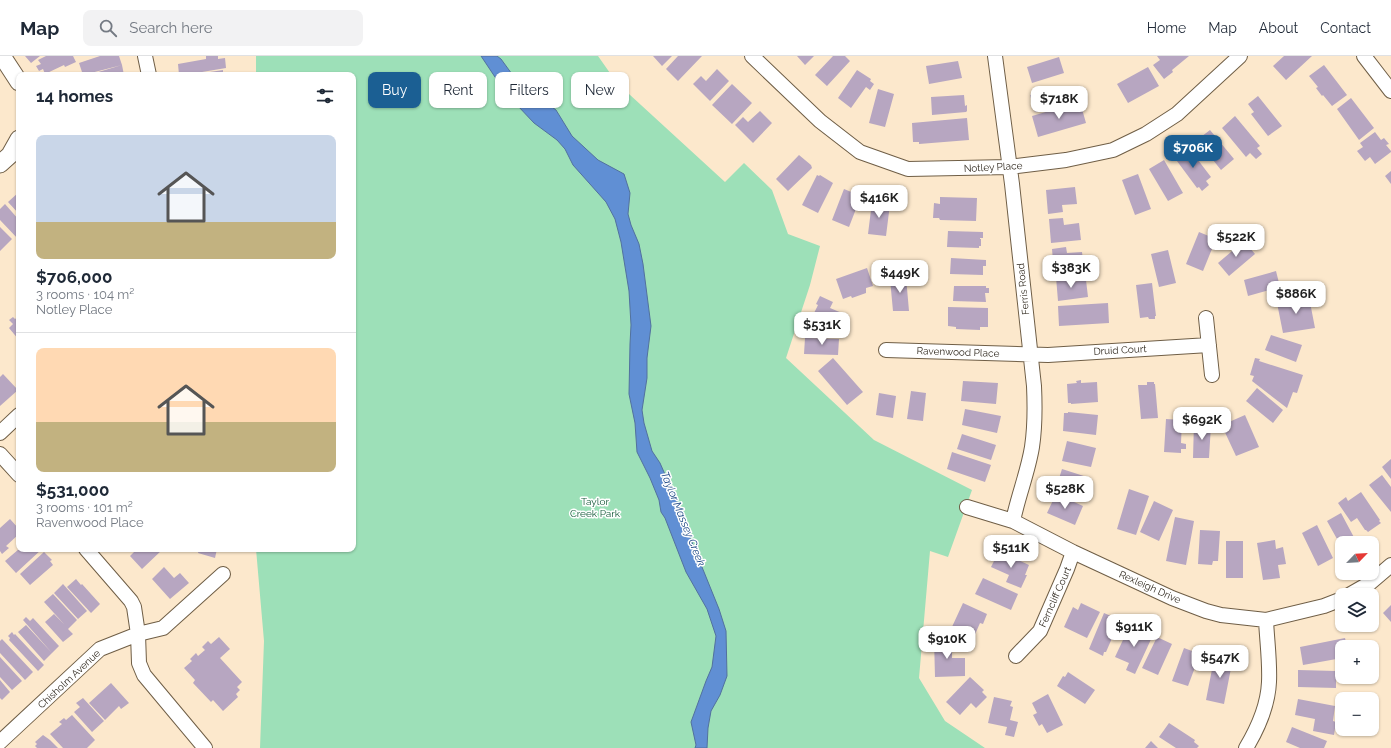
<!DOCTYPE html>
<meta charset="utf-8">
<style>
body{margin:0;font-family:Raleway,sans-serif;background:#f2f2f3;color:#1f2937;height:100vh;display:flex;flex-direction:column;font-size:15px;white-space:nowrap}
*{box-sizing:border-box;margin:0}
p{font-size:13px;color:#747a83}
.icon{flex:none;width:22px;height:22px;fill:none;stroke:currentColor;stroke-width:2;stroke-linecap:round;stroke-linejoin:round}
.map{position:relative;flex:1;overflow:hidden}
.panel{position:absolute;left:16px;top:16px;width:340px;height:480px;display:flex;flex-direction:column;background:#fff;border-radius:8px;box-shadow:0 1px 3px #0004}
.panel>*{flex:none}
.banner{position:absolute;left:368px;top:16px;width:380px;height:36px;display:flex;gap:8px}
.needle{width:26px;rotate:65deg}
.tools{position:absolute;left:1335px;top:480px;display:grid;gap:8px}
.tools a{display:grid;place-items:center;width:44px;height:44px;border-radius:8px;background:#fff;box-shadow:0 1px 3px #0004;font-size:20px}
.price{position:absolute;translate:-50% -34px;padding:0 9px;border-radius:8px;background:#fff;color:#222;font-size:13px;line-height:26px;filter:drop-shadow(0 1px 2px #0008)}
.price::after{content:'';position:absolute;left:50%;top:24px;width:12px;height:9px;margin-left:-6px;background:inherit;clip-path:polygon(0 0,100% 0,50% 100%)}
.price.on{background:#1b5f93;color:#fff}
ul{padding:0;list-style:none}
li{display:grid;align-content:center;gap:8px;height:212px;padding:0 20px}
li+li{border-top:1px solid #e0e1e3}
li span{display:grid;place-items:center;height:124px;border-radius:8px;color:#555}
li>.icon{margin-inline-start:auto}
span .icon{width:72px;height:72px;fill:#fffc;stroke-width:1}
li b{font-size:17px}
h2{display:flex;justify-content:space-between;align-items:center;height:48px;padding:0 20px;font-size:17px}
.pill{padding:0 14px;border-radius:8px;background:#fff;box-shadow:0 1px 3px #0004;font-size:14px;line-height:36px}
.pill.on{background:#1b5f93;color:#fff}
header{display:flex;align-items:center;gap:24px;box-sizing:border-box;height:56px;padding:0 20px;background:#fff;border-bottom:1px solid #e0e1e3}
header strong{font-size:19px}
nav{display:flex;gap:22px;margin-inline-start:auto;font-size:14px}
.search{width:280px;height:36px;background:#f2f2f3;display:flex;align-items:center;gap:10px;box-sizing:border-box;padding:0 14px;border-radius:8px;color:#747a83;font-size:15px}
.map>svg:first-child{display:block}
.green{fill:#9de0b8}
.water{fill:#608fd4;stroke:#52719e}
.building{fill:#b7a6c1}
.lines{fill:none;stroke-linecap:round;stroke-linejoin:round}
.minor-casing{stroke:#6f5e46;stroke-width:16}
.tertiary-casing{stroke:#6f5e46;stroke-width:19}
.minor{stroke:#fff;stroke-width:14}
.tertiary{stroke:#fff;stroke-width:17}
.labels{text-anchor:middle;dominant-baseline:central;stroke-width:3;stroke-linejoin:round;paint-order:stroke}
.street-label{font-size:10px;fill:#312a20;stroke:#fff}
.park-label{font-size:10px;fill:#145a39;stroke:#fff}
.water-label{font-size:11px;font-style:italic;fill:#154281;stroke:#fff}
</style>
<header>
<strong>Map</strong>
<div class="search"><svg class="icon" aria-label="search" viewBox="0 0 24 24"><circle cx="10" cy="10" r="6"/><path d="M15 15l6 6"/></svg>Search here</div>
<nav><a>Home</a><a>Map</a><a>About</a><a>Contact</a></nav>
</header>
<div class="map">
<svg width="1391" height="692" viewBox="0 0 1391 692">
<rect width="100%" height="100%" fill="#fce8cc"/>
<!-- green -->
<path class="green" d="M256,0H598L617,27L725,126L744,107L772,134L788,178L820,190L810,229L786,302L874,384L972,434L948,501L930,495L919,622L945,665L985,692H260L264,585L256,493H353V19H256Z"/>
<!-- water -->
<path class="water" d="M481,0H497L501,3L517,25L556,54L572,80L598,104L624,118L630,137L628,158L631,169L639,188L643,208L651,270L647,302V322L642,354L644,367L652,395L660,407L682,457L687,474L719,553L726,575L727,620L720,639L711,655L708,672L707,692H695L696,689L691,666L706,625L712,611L716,580L707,553L686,516L665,462L661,456L659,444L650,422L637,396L635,367L629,338L630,288L631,269L629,235L621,186L615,163L606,146L573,109L565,93L557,84L534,67L517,49L495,21Z"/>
<!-- building -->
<path class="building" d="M25,0H40L31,7Z
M46,0H73L76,6L65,11L64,9L45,18L43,13L39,15L36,10L41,8L38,4Z
M100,0H119L122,9L83,19L79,7Z
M206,0H218V3L225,2L226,12L184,19V18L179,19L178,8L206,3Z
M653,0H672L662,10Z
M678,0H702L678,25L666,13Z
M797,0H814L805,9Z
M833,0H845L850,5L827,30L815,19Z
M1157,0H1189L1172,14L1173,16L1164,23L1153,9L1160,4Z
M1284,0H1312L1286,24L1273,10Z
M1059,1L1064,17L1032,27L1027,11Z
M958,5L962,22L929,28L926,10Z
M122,9L124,19H88Z
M1324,9L1347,39L1332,50L1323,39L1322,40L1316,32L1318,31L1309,20Z
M1148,11L1159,30L1128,47L1117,28Z
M717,13L729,25L710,45L693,28L701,20L706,25Z
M223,14V19H197V18Z
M857,14L871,23L870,25L874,28L870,34L866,31L851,52L838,42Z
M732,28L752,47L732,68L712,49Z
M1063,30L1068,47L1035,56L1030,39Z
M878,33L894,38L885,71L869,67Z
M964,39L965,50L967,49V55L966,56L932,59L931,41Z
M1258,40L1282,70L1268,80L1251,58L1254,56L1248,48Z
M1351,42L1374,72L1359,84L1337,53Z
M1080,46L1086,67L1038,81L1032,60Z
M760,55L772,67L753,87L735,69L743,61L748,66Z
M1235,60L1260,90L1257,92L1262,98L1256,103L1250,97L1246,101L1222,72Z
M967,62L969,84L919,88V86H913L912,67Z
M1210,74L1234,103L1221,114L1197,84Z
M1375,76L1381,84L1384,82L1389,88L1386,89L1391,95V96L1375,108L1370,101L1365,105L1357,95L1363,91L1360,87Z
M1188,91L1211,121L1206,125L1209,129L1202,135L1199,131L1197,132L1174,101Z
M799,99L811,109L812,112L788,135L776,123Z
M1164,104L1183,137L1168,145L1149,113Z
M1391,115V128L1385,120Z
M1138,118L1151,153L1135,159L1122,124Z
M817,119L819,120L820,119L833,127L818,157L802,149Z
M1075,131L1077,148L1062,149L1063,156L1048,158L1046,134Z
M844,133L861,140L849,171L832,164Z
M19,136V158L8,146Z
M940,141L977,142L976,165L940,164L939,162H933L934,147L940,148Z
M876,145L890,148L886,180L868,178L872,146H876Z
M5,148L19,164V184L0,164V153Z
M1063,162L1064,169L1079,167L1081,184L1051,187L1049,163Z
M0,171L12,183L0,195Z
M948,175L983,176V182H980V183H981V190H979V192L947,191Z
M1199,176L1216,183L1203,215L1186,208Z
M1244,185L1255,198L1229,220L1218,207Z
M1066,191L1067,197L1082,196L1084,212L1054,216L1052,193Z
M1168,194L1176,227L1159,231L1151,198Z
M951,202L986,204V210H983V219L950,218Z
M867,212L873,230L866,232V237L852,242L851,240L843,243L836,223Z
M1276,215L1280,231L1248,240L1244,224Z
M1070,219L1071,226L1086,224L1088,241L1058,245L1056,221Z
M906,221L909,255H893L890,223Z
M1152,227L1156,260H1155V263H1149L1148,261L1140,262L1136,229Z
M954,230H986V232H989V237H985L986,246L953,245Z
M820,240L833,246L830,252L849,260L847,265L848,266L843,277L811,263L818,249L816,248Z
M1309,241L1315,272L1283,277L1277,247Z
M1108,247L1109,267L1059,270L1058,250Z
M948,251L988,252V271H980V274L956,273V271L948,270Z
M19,260V284L9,272L13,268L9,264L13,261L15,263Z
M1271,279L1302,289L1296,306L1265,294Z
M805,282L839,283L838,299L804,298Z
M833,302L863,336L847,349L818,315Z
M1255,302L1260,303L1259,305L1303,319L1297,337L1293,336L1287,352L1252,325L1254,320L1250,319Z
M3,318L18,334L0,350V321Z
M1081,324V327L1097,326L1098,346L1071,348V347H1068L1067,328L1077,327L1076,325Z
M963,325L998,327L996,348L961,345Z
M1147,326H1154V328H1155L1158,362L1141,363L1138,329H1147Z
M1257,332L1283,354L1273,367L1246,345Z
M911,335L926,337L923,365L907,363Z
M879,337L896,340L893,362L876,359Z
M965,353L1001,360L997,377L962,369Z
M1068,356L1098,359L1096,379L1063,375L1064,357H1068Z
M1245,359L1259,391L1236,400L1222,370H1223L1222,368L1228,365L1229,366Z
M1166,363L1182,364L1181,387L1186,388V393H1181V397L1164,396Z
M1194,366L1211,369L1209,402H1193Z
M962,378L996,389L991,404L957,393Z
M1067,385L1096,392L1091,411L1062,405Z
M952,396L991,409L985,426L947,413Z
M1391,403V423L1382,411Z
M1062,413L1090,422L1084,441L1056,432Z
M1382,419L1391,431V456L1369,429Z
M1129,433L1149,440L1136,479L1117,473Z
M1361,436L1380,464L1379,465L1381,467L1368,476L1366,474H1365L1357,462L1351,466L1338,447L1346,441L1348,445Z
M1056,438L1083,450L1075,469L1047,457Z
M1154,445L1173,454L1159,485L1140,476Z
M1341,457L1357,487H1342V492L1327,465Z
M1175,461L1194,465L1186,509L1166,505Z
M10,463L19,473V478L6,490L9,492L2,498L0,495V472Z
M1317,469L1333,502L1318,510L1302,477Z
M1200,474L1220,475L1218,505H1213L1212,509L1198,508Z
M1275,484L1276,493L1283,491L1286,508L1278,509L1280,522L1263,524L1257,487Z
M1226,485H1243V522H1226Z
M19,493H42L16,517L5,505Z
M137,493H160L162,494L142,513L130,500Z
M199,493H217L215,502L198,497Z
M999,495L1029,509L1025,519H1027L1021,532L1006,526L1009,519L991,511Z
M44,496L52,504L50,505L53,509L30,529L20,518Z
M164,511L174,522L180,517L189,527L170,543L152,523Z
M983,522L1018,538L1011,554L975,538Z
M76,523L81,529L82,528L100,548L91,557L67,531Z
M63,528L87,555L78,563L54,537Z
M53,538L77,564L68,573L73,578L63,586L45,566L54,558L64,568L44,546Z
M963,547L987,558L983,568L980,567L973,583L951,573Z
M1081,547L1100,556L1087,582L1064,571L1073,551L1078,554Z
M1391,549V566L1383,557Z
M1104,557L1120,564L1106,596H1104L1103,600L1089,593Z
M26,561L30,565L33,562L59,590L52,597L23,564Z
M26,569L52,597L44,605L18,576Z
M1130,569L1153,579L1135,618L1126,614L1129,607L1115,601Z
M12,576L14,579L15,578L44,609L38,615L9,584L10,582L8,580Z
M219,581L230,593L220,602L242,626L237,631L240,634L236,638L238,641L223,655L213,644L211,646L193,627L195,624L184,612L192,605L190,603L196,597L198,600L205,594L202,591L208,585L211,588Z
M1157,581L1172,588L1158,619L1142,612Z
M1345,582L1347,591H1342V602L1303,609L1300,591Z
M2,583L33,616L25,624L0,597V585Z
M934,583H952V602H965V620L935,621Z
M1184,592L1200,598L1188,630L1172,625Z
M1215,598L1233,602L1224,648L1206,644Z
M0,601L22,625L12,634L0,621Z
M1298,614L1336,615V632L1298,631Z
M1068,616L1095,634L1085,648L1057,630L1063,620L1065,621Z
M970,621L984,634L982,636L987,641L976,652L971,647L960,659L946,646Z
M0,624L10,636L2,644L0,642Z
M111,627L129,647L121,653L119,650L105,664L89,647Z
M1048,638L1063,669L1047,677L1042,668L1039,670L1033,659L1037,657L1032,647Z
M994,641L1012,645L1010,650L1013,651L1010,664L1018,666L1014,681L1005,679L1007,671L988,667Z
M83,642L104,665L92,676L74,656L80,651L76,647Z
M1298,643L1335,650L1333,665L1336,666L1334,679L1313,675L1315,663L1295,659Z
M72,659L95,684L87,692H63L50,678L62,668L59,666L64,662L66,664Z
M1169,667L1195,684L1194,686L1199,690L1197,692H1176L1159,681Z
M1292,671L1327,685L1324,692H1300L1286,686Z
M43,679L50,684L58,692H37L35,690L37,688L35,686Z
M1151,685L1158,692H1145Z"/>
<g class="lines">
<!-- minor casing -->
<g class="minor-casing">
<path id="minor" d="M145,0L149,19
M752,0L820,65L860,96L908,113L1009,111L1066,104L1113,94L1146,78L1177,58L1240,0
M995,0L1012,128L1034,330C1035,351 1035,371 1032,391C1028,416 1018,440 1013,465
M1364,0L1391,35
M1206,262L1212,319
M886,294L1048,299L1209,289
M0,377L19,359
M0,398L19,419
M967,451L1013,465L1073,496L1172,542L1206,555L1221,559L1266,564L1324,550L1342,543
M86,493L131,545L134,551L138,578L139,607L144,619L205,692
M1349,539L1370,527L1391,509
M1016,600L1040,575L1067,513L1073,496
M0,686L100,593L138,578L163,572L223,518
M1246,692C1258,672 1268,649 1269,626C1270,606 1267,585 1266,564"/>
</g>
<!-- tertiary casing -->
<g class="tertiary-casing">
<path id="tertiary" d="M2,0L19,26
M0,108L10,99L19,83"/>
</g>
<!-- minor -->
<use href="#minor" class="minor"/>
<!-- tertiary -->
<use href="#tertiary" class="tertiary"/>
</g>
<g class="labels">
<!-- street labels -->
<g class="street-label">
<text transform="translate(993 111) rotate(-3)">Notley Place</text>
<text transform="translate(1023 233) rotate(-96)">Ferris Road</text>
<text transform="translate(1120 294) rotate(-3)">Druid Court</text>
<text transform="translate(958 296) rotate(2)">Ravenwood Place</text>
<text transform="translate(1150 531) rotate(24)">Rexleigh Drive</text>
<text transform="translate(1055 541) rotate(-66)">Ferncliff Court</text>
<text transform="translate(69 623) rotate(-43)">Chisholm Avenue</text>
</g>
<!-- park labels -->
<g class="park-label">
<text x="595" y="445">Taylor<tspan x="595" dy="12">Creek Park</tspan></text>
</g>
<!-- water labels -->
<g class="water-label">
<text transform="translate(683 463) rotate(68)">Taylor Massey Creek</text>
</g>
</g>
</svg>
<div class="tools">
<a><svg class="needle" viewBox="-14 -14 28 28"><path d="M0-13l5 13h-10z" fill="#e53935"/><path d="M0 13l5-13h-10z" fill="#747a83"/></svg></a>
<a><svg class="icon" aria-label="layers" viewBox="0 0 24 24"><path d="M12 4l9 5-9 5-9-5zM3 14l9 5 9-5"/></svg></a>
<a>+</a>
<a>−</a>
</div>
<b class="price" style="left:1059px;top:64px">$718K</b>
<b class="price on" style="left:1193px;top:113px">$706K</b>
<b class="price" style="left:879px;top:163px">$416K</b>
<b class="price" style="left:1236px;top:202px">$522K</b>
<b class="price" style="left:1071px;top:233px">$383K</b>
<b class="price" style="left:900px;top:238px">$449K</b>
<b class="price" style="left:1296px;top:259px">$886K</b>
<b class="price" style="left:822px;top:290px">$531K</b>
<b class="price" style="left:1202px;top:385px">$692K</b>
<b class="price" style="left:1065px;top:454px">$528K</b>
<b class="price" style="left:1011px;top:513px">$511K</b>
<b class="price" style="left:1134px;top:592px">$911K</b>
<b class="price" style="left:947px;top:604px">$910K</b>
<b class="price" style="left:1220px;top:623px">$547K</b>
<div class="banner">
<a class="pill on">Buy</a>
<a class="pill">Rent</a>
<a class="pill">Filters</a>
<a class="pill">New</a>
</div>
<section class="panel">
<h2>14 homes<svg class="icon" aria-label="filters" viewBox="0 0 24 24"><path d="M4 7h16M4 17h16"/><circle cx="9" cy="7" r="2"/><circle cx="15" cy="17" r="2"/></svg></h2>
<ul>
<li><span style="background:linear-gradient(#c9d6e8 70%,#c2b280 0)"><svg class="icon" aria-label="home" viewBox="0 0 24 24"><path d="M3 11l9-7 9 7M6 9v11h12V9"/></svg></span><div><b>$706,000</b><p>3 rooms · 104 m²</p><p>Notley Place</p></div></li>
<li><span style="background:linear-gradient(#ffd9b3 60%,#c2b280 0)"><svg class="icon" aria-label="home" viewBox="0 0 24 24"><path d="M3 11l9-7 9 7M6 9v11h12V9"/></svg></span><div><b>$531,000</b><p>3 rooms · 101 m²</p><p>Ravenwood Place</p></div></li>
</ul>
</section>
</div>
